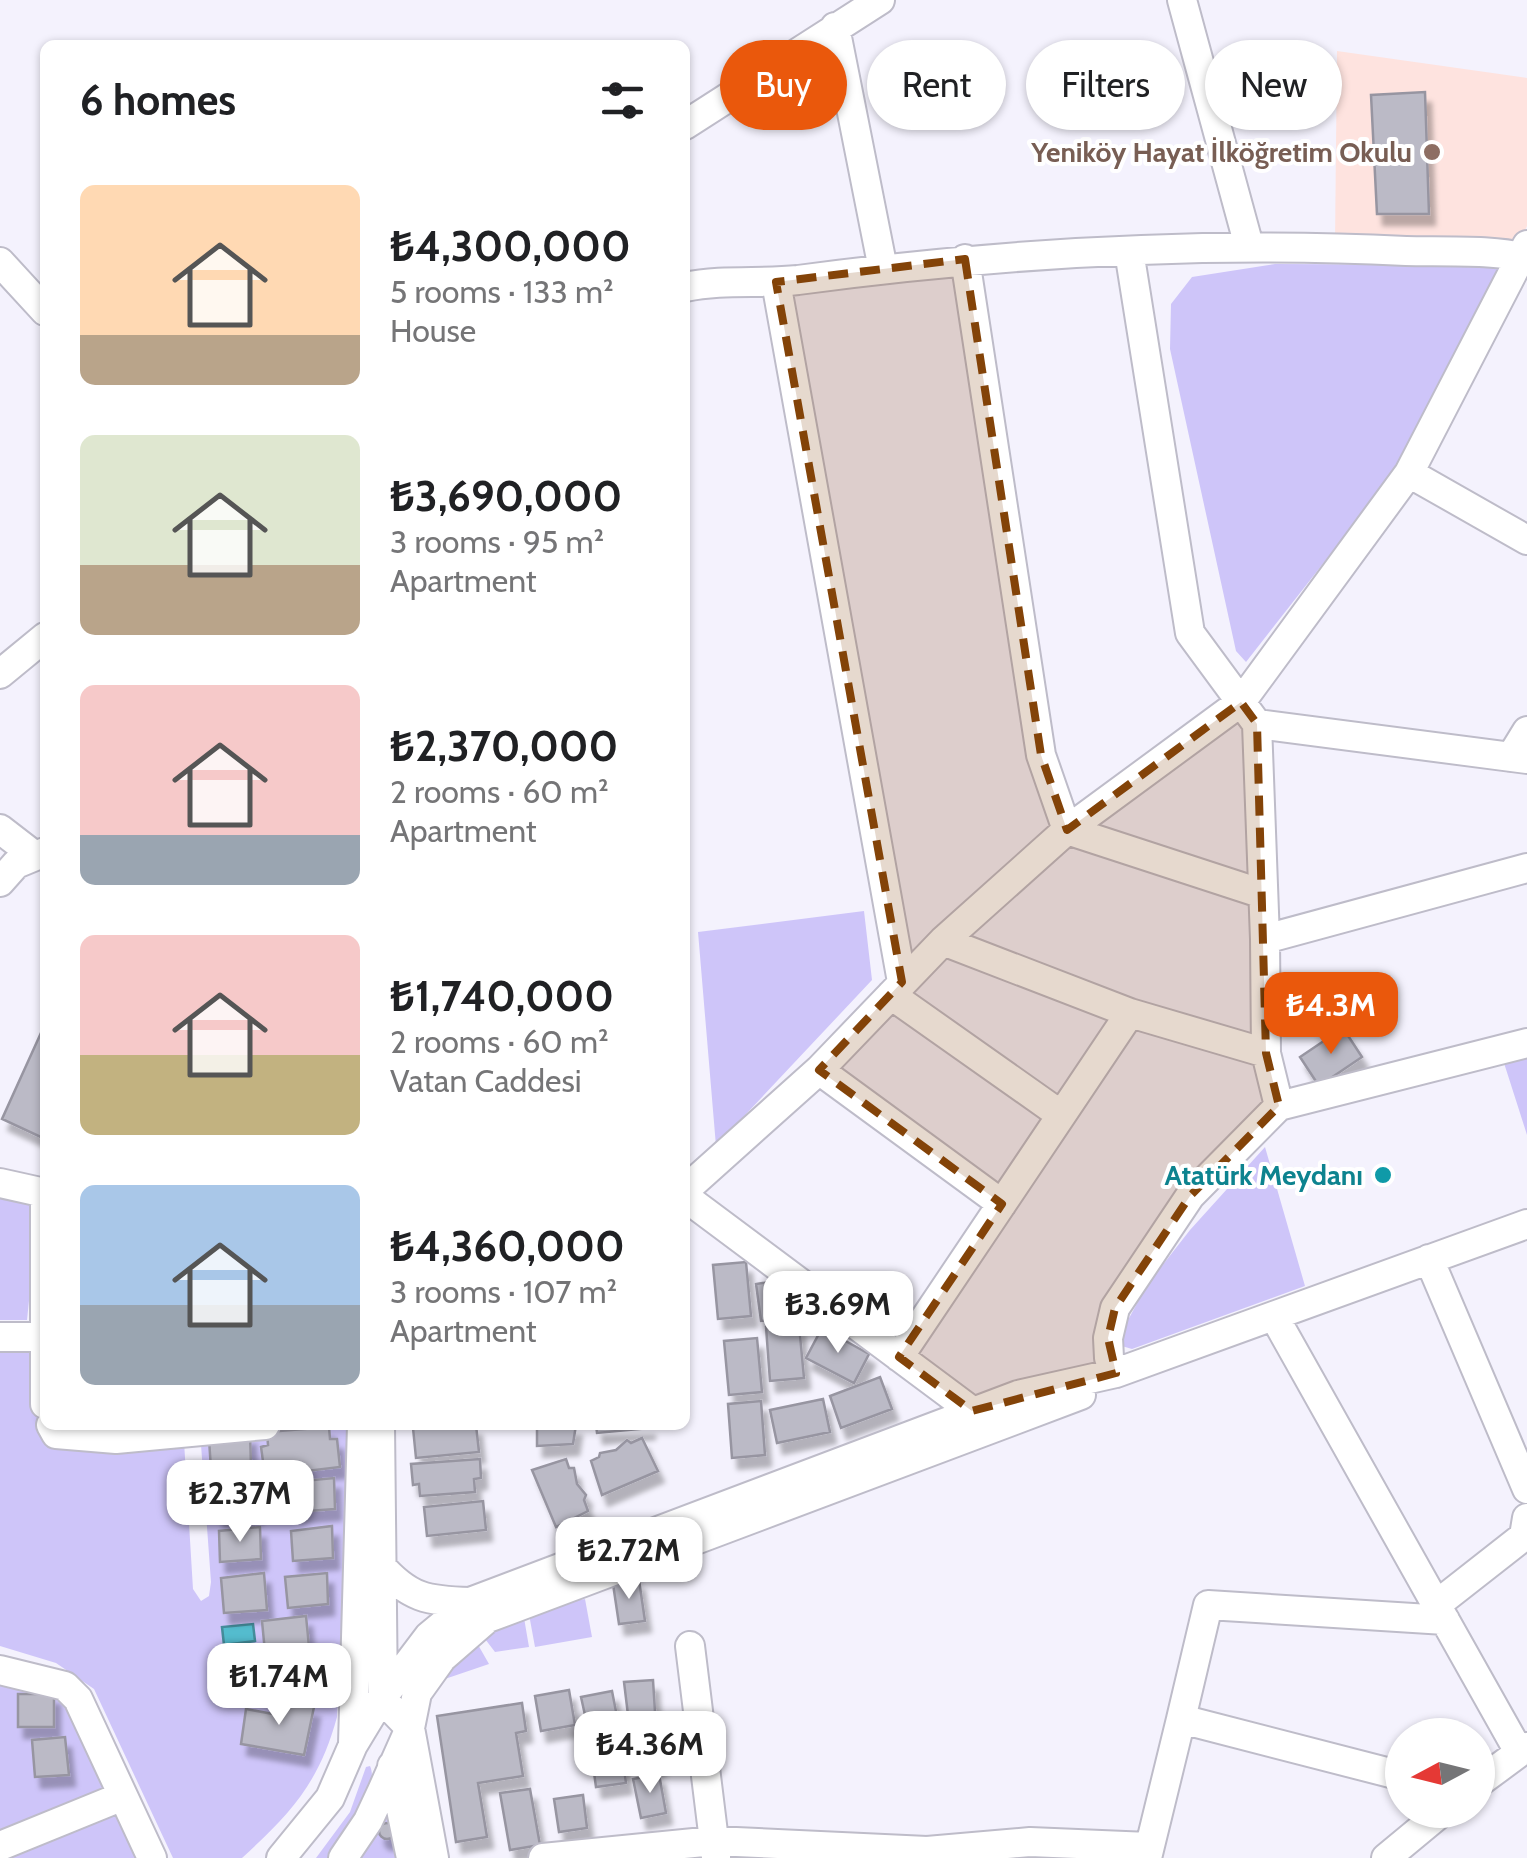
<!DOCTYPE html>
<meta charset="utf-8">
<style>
body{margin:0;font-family:Cabin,sans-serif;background:#f6f6f6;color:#202124;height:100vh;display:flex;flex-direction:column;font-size:38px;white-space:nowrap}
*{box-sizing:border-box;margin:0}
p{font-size:32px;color:#757577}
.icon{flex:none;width:55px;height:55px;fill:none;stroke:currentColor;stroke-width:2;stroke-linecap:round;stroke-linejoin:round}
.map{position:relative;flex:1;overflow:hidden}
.sheet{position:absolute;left:40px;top:40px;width:650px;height:1390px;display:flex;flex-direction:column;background:#fff;border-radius:15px;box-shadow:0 2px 8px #0004}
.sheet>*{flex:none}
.top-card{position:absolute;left:720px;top:40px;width:655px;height:90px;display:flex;gap:20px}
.needle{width:65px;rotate:263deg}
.controls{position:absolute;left:1385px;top:1718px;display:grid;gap:20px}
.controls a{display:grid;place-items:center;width:110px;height:110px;border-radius:50%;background:#fff;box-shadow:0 2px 8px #0004;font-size:50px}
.price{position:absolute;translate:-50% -85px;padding:0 22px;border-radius:20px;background:#fff;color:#222;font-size:32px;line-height:65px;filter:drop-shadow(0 2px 5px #0008)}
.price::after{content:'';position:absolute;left:50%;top:60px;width:30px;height:22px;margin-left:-15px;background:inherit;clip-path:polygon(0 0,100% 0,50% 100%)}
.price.current{background:#ea580c;color:#fff}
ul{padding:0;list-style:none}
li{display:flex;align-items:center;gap:30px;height:250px;padding:0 40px}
li span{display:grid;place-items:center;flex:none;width:280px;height:200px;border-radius:15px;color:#555}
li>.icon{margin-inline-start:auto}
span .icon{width:120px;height:120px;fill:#fffc;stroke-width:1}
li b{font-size:42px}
h2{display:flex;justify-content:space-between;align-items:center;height:120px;padding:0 40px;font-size:42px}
.chip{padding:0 35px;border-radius:45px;background:#fff;box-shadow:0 2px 8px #0004;font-size:35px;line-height:90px}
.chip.current{background:#ea580c;color:#fff}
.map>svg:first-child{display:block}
.education{fill:#fee3df}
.green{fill:#cec5f9}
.water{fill:#54bcce;stroke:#448d9b;stroke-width:2.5}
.building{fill:#bbbac6;stroke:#9795a1;stroke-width:2.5;filter:url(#shadow)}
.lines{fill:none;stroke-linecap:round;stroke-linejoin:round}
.minor-casing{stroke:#bebcc9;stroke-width:32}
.minor{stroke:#fff;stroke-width:28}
.marked{fill:#834308;fill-opacity:0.2;stroke:#834308;stroke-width:8;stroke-dasharray:20 12;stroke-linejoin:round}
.education-dot{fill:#8d6e63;stroke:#fff;stroke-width:4}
.culture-dot{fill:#0f9aa8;stroke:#fff;stroke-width:4}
.labels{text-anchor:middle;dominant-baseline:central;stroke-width:8;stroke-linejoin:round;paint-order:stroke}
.education-label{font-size:28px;font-weight:bold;fill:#785e54;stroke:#fff;text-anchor:end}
.culture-label{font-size:28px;font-weight:bold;fill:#0d838f;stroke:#fff;text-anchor:end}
</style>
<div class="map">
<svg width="1527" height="1858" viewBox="0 0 1527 1858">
<defs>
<filter id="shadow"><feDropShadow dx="6" dy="11" stdDeviation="2.5" flood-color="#0004"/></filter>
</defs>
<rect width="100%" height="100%" fill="#f4f2fd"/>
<!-- education -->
<path class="education" d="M1337,51L1527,78V226L1516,249L1335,241Z"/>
<!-- green -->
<path class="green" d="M1275,264L1495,265L1505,272L1387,482L1246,662L1236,651L1170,349L1171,304L1192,277Z
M864,911L872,980L716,1146L698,932Z
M1527,1056V1135L1504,1063Z
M1265,1147L1305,1286L1132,1349L1115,1344L1147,1285L1190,1230Z
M0,1181L41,1185L27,1320H0Z
M0,1343H36L40,1412L62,1429L183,1425L193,1589L201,1601L209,1596L211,1582L200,1431L265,1425H346L350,1443L337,1717C319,1783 291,1813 242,1858H173L94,1689L56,1663L0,1646Z
M585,1599L592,1637L535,1647L528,1609Z
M523,1612L529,1647L495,1652L482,1635Z
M477,1643L489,1664L439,1681L451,1655Z
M0,1670L65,1686L152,1858H0Z
M370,1766C381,1790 343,1839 328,1858H316L350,1812L366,1767Z
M391,1799L405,1858H359Z"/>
<!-- water -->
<path class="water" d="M253,1624L255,1641L224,1645L222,1627Z"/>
<!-- building -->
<path class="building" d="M1425,92L1429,214H1377L1371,95Z
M45,1024V1139L2,1119Z
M1343,1028L1362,1057L1319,1086L1300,1057Z
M746,1262L751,1316L718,1319L713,1265Z
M776,1281L796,1300L798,1317L761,1321L756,1284Z
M799,1325L804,1378L770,1381L766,1327Z
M822,1328L869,1354L854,1383L806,1358Z
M757,1338L762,1392L729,1395L724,1341Z
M880,1377L892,1409L841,1428L830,1396Z
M823,1399L830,1432L777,1443L770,1410Z
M761,1401L765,1455L732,1458L728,1404Z
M448,1425H476L479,1452L416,1458L413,1428Z
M537,1425H576L573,1444L537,1446Z
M596,1425H649V1428L597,1433Z
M329,1427L330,1439H337L340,1467L265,1476L261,1447L268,1445L267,1432Z
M250,1434L251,1466L211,1469L209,1439Z
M642,1438L658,1471L602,1495L591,1461L599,1457L600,1453L616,1450L627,1440L631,1443Z
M480,1459L481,1478L474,1479L475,1492L420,1496L419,1484L413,1485L411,1464Z
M566,1459L569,1468H574L577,1484L586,1495L584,1500L588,1511L556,1527L532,1470Z
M334,1478L335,1509L295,1512L293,1482Z
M256,1481L257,1513L217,1516L215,1485Z
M483,1501L486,1530L427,1536L424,1507Z
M332,1526L333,1558L293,1561L291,1531Z
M260,1527L261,1559L220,1562L219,1531Z
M264,1573L267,1610L224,1613L221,1578Z
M327,1573L328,1604L288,1608L285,1577Z
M639,1580L645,1621L619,1624L613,1584Z
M306,1616L309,1647L265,1652L262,1621Z
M653,1680L655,1712L628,1715L624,1682Z
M569,1690L575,1725L541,1731L535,1696Z
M612,1691L620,1732L590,1738L581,1697Z
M18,1694H54V1727H18Z
M277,1700L314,1707L304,1755L241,1744L246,1709L273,1714Z
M522,1703L526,1731L516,1733L523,1776L478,1783L487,1837L456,1842L437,1716Z
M652,1721L661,1764L634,1770L626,1727Z
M65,1737L69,1775L35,1777L32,1740Z
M621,1747L626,1783L596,1787L591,1751Z
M659,1774L666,1813L641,1818L633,1779Z
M530,1789L540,1845L510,1850L500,1793Z
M583,1795L587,1828L559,1832L554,1799Z
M379 1831a8 8 0 1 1 16 0a8 8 0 1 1-16 0Z"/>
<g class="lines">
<!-- minor casing -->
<g class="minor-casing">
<path id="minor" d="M1182,0L1249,246
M835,27L883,269
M685,125L880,0
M1129,251L1190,633L1257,724L1265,939L1266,1053L1279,1106
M965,259L1041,755L1067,830L1263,894
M0,262L45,311
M776,282L902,982
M685,287C723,279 760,284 798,280C1000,253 1203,241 1406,251C1437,252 1501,249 1527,259
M1409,473L1527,540
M0,674L45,637
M1257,724L1527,759
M1511,757L1527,731
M0,829L35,856
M0,882L16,864L45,852
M1265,939L1527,868
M943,941L1130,1013L1266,1053
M891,995L1061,1115
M819,1070L1002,1204
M0,1183L45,1193
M685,1190L819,1070L943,941L1067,830L1241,702L1409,473L1527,245
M45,1193V1404
M685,1197L984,1420
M1429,1259L1527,1489
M1274,1316L1519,1752
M0,1337H43
M899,1357L1130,1013
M1116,1373L1109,1358L1108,1338L1115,1308L1190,1196L1279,1106L1527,1043
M51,1425L56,1434L116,1439L265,1425
M380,1425L383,1700L410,1728L434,1858
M380,1565C409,1598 427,1601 470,1602
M1436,1605L1524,1536L1527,1518
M690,1646L716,1857
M0,1670L65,1686L78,1699L152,1858
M1181,1719L1208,1605L1445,1620
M353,1744L362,1425
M392,1766L411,1858
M1478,1783L1527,1747
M0,1846L123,1796
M281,1858L330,1798L353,1745L379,1702L429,1636L470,1602L1018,1395L1116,1373L1527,1224
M343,1858L368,1821L382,1791L410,1728L417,1693L442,1658L488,1618L1081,1395
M543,1858L714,1841L927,1851L1030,1842L1149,1847
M1147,1858L1181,1719L1402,1776
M1386,1858L1444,1810"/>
</g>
<!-- minor -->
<use href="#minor" class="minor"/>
</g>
<!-- marked area -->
<path class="marked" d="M965,259L1041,755L1067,830L1241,702L1257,724L1266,1053L1279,1106L1190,1196L1115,1308L1108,1338L1116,1373L972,1411L899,1357L1002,1204L819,1070L902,982L776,282Z"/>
<!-- markers -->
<circle class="education-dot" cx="1432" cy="152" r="10"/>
<circle class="culture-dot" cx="1383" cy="1175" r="10"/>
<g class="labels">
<!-- education labels -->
<g class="education-label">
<text x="1412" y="152">Yeniköy Hayat İlköğretim Okulu</text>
</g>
<!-- culture labels -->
<g class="culture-label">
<text x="1363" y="1175">Atatürk Meydanı</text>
</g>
</g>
</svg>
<div class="controls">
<a><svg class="needle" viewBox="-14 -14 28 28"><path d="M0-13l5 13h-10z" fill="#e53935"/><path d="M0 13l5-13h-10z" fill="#757577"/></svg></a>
</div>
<b class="price current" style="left:1331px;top:1057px">₺4.3M</b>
<b class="price" style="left:838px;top:1356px">₺3.69M</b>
<b class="price" style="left:240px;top:1545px">₺2.37M</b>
<b class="price" style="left:629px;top:1602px">₺2.72M</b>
<b class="price" style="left:279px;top:1728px">₺1.74M</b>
<b class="price" style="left:650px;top:1796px">₺4.36M</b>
<div class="top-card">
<a class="chip current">Buy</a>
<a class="chip">Rent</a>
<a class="chip">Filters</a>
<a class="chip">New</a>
</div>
<section class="sheet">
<h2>6 homes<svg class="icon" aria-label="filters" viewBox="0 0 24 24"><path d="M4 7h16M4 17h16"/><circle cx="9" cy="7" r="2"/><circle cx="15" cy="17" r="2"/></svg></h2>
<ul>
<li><span style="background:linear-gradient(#ffd9b3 75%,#b9a48a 0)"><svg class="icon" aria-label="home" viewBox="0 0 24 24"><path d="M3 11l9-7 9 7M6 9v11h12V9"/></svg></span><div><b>₺4,300,000</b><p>5 rooms · 133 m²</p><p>House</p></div></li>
<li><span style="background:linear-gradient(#dfe7d0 65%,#b9a48a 0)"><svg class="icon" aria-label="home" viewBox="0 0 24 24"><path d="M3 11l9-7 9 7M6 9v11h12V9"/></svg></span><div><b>₺3,690,000</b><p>3 rooms · 95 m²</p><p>Apartment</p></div></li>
<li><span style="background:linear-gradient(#f6c9c9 75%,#9aa5b1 0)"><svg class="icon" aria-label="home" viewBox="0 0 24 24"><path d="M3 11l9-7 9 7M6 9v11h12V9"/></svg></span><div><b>₺2,370,000</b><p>2 rooms · 60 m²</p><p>Apartment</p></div></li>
<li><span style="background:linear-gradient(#f6c9c9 60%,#c2b280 0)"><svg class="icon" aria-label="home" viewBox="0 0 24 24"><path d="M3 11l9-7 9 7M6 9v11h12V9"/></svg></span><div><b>₺1,740,000</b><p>2 rooms · 60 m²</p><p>Vatan Caddesi</p></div></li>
<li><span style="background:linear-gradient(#a9c7e8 60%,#9aa5b1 0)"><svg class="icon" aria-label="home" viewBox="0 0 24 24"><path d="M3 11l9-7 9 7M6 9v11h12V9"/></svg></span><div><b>₺4,360,000</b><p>3 rooms · 107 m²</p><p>Apartment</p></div></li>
</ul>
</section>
</div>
